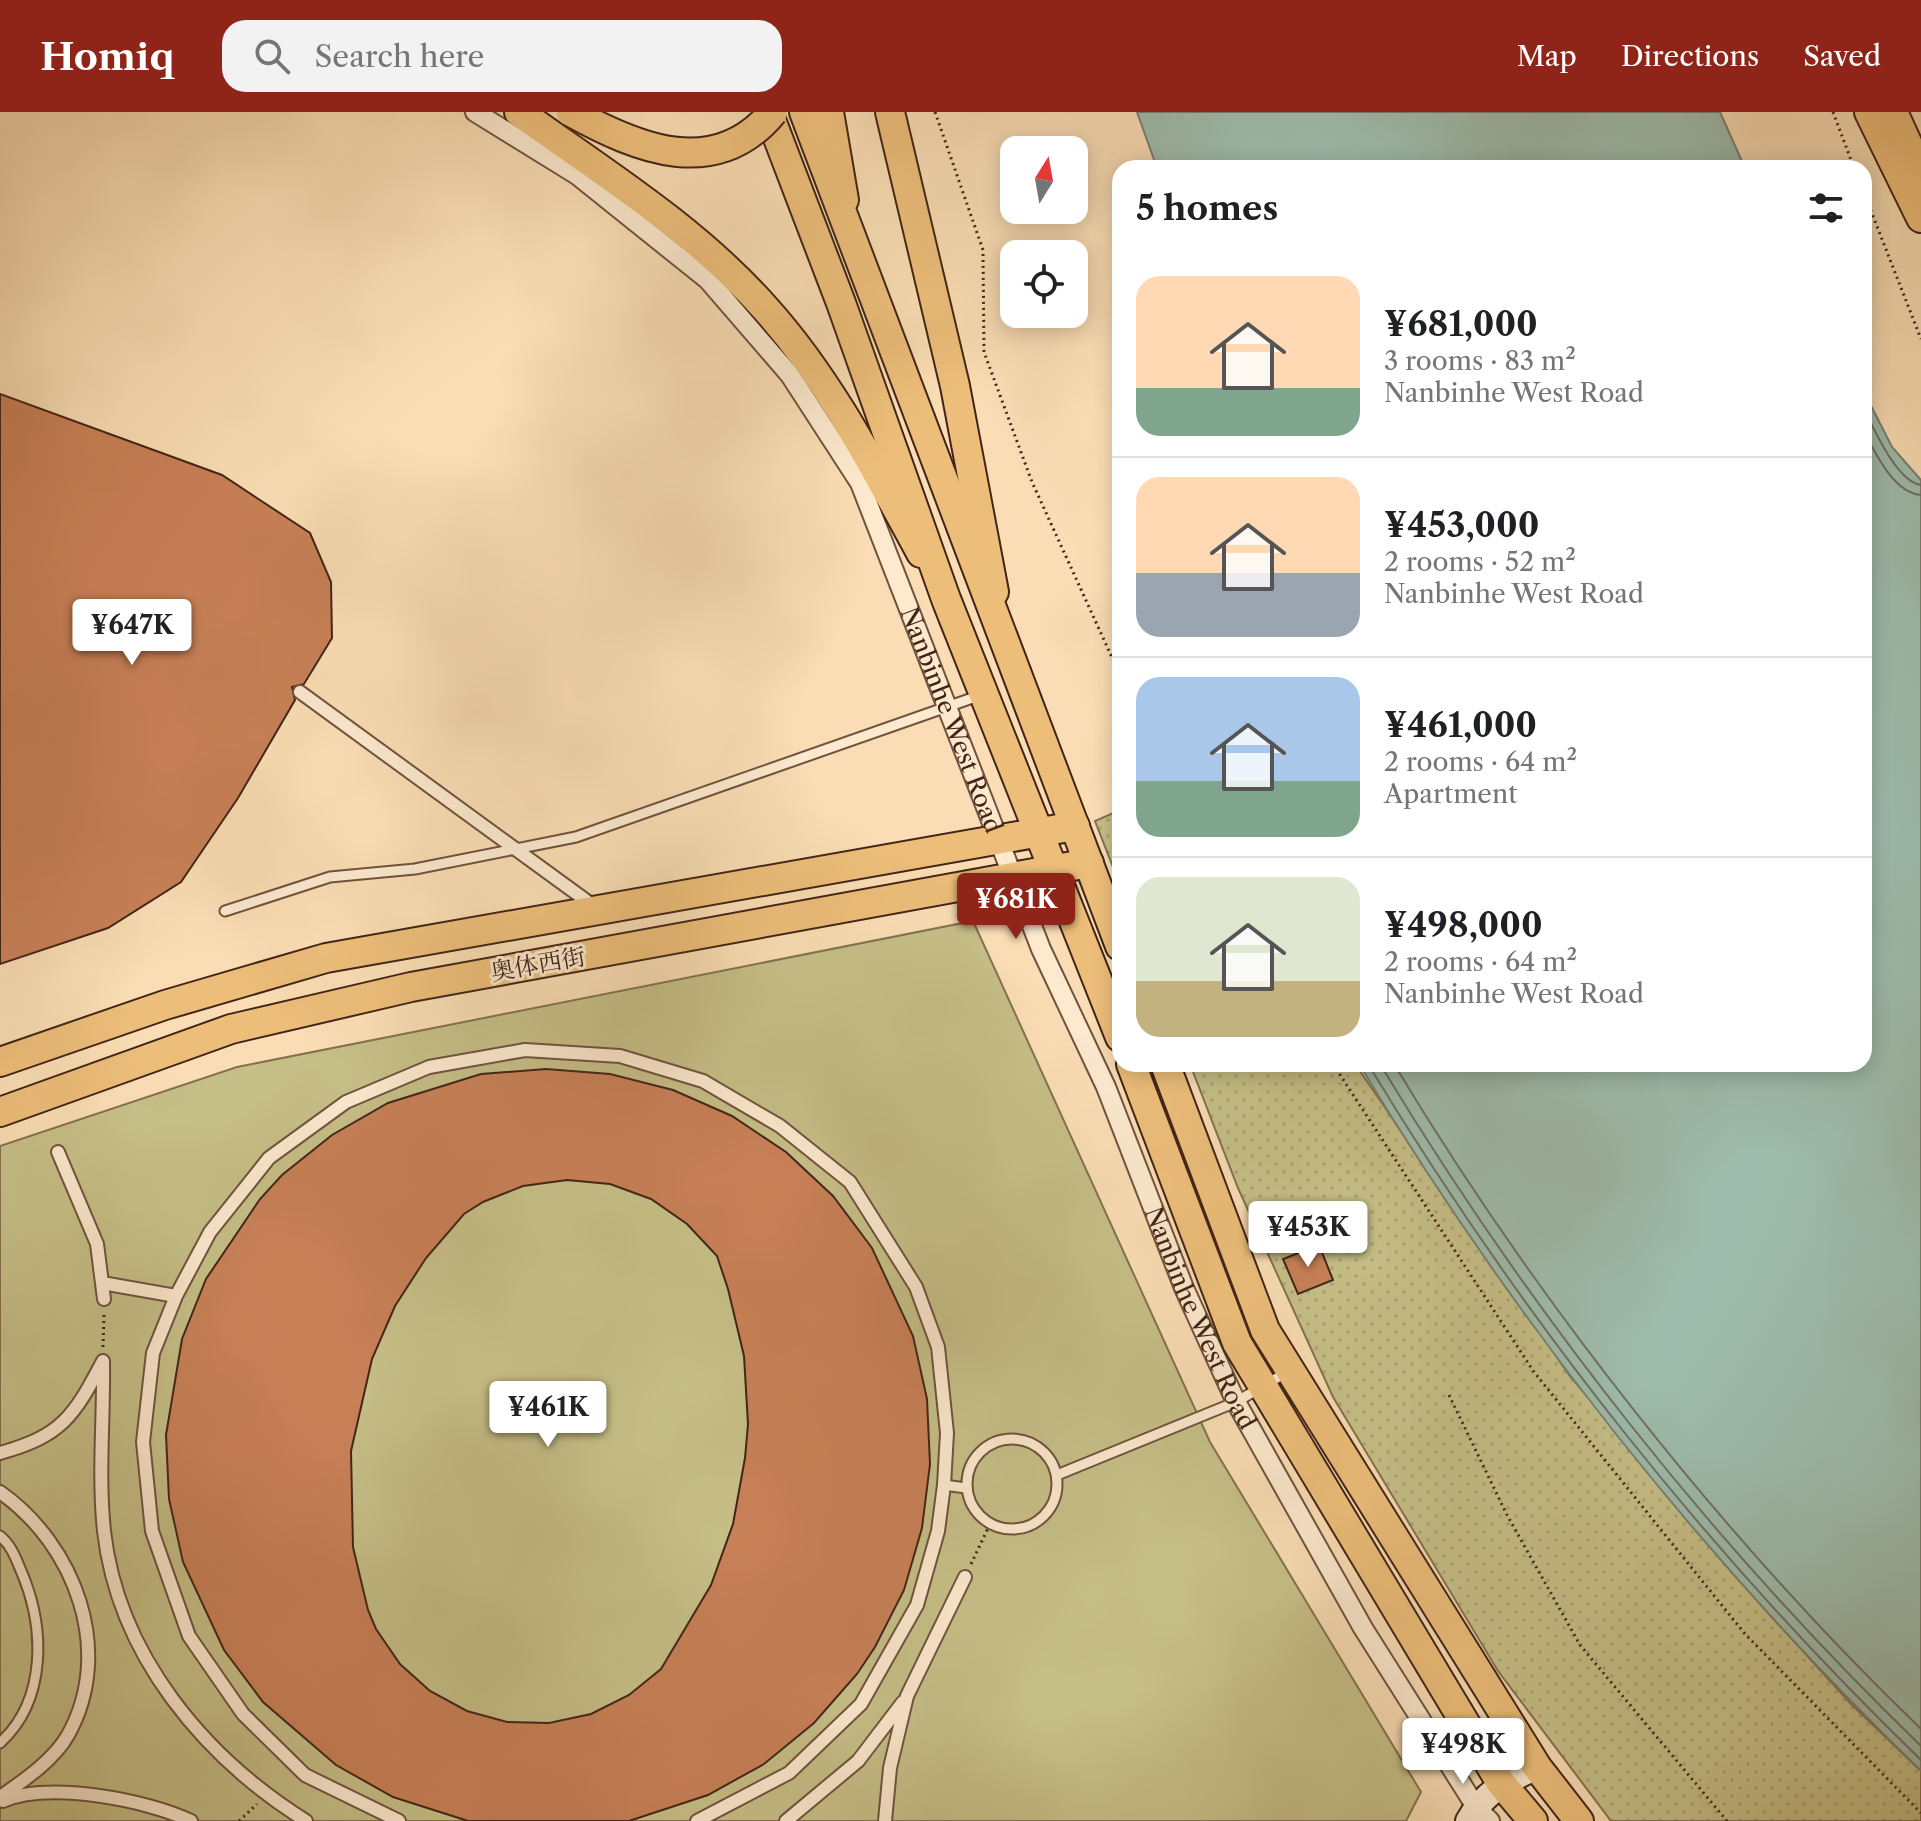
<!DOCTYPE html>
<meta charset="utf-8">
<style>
body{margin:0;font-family:"Libre Caslon Text","Noto Serif SC",serif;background:#f2f2f2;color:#202124;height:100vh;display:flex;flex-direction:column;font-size:30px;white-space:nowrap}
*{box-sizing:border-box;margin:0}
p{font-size:26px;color:#757577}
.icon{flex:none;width:44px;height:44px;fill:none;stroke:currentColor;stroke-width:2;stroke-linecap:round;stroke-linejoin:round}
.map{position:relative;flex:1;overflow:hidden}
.details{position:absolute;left:1112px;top:48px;width:760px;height:912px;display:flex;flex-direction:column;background:#fff;border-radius:24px;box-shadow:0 4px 20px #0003}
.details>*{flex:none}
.needle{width:52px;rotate:11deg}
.controls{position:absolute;left:1000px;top:24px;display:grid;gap:16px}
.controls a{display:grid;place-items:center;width:88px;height:88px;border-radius:16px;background:#fff;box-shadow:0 4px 20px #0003;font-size:40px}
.price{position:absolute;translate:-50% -68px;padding:0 18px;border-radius:8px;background:#fff;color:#222;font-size:26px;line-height:52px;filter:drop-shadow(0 2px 4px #0008)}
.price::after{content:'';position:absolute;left:50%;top:48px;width:24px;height:18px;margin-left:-12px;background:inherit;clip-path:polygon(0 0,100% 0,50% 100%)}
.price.current{background:#8f2418;color:#fff}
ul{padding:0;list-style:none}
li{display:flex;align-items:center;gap:24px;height:200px;padding:0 24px}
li+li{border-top:2px solid #e0e0e0}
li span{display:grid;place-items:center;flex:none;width:224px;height:160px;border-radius:24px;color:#555}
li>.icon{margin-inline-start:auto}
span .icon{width:96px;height:96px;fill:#fffc;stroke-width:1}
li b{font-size:34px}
h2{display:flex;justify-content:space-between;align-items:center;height:96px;padding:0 24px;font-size:34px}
header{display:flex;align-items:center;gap:48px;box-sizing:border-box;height:112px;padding:0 40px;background:#8f2418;color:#fff}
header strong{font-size:38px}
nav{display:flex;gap:44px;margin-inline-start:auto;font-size:28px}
.search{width:560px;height:72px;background:#f2f2f2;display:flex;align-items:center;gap:20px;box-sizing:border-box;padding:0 28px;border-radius:24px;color:#757577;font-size:30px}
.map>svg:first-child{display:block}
.green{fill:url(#green-dots);stroke:#847250;stroke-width:2}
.pitch{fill:#c6bf87;stroke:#847250;stroke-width:2}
.water{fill:#9ebcad;stroke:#798071;stroke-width:2}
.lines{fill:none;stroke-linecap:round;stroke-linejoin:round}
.shore{stroke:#707062;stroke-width:2}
.building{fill:#c88057;stroke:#422518;stroke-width:2;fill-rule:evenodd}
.service-casing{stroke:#70533f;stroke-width:13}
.pedestrian-casing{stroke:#70533f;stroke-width:16}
.minor-casing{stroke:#70533f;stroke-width:22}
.secondary-casing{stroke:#422518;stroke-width:28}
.primary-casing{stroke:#422518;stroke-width:32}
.trunk-casing{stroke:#422518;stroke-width:32}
.path{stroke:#422518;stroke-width:3;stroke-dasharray:2 4;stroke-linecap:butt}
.service{stroke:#fce9ce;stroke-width:9}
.pedestrian{stroke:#fce9ce;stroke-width:12}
.minor{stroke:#fce9ce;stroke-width:18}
.secondary{stroke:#fce9ce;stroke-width:24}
.primary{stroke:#edbe7a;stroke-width:28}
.trunk{stroke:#edbe7a;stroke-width:28}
.primary-bridge-casing{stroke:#422518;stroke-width:32;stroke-linecap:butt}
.primary-bridge{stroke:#edbe7a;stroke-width:28}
.labels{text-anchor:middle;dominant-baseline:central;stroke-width:6;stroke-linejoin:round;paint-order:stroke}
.street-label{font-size:24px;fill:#422518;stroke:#fce9ce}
</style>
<header>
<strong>Homiq</strong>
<div class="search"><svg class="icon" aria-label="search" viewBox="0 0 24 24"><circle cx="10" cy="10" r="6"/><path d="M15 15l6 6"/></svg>Search here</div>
<nav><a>Map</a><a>Directions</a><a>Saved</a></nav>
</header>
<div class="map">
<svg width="1921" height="1709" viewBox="0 0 1921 1709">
<defs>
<pattern id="green-dots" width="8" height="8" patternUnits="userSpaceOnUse" patternTransform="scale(2)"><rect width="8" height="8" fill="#c6bf87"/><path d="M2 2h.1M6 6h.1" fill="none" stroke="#aba474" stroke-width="1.8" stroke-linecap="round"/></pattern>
</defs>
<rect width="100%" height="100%" fill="#faddb4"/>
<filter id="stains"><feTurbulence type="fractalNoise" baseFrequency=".0025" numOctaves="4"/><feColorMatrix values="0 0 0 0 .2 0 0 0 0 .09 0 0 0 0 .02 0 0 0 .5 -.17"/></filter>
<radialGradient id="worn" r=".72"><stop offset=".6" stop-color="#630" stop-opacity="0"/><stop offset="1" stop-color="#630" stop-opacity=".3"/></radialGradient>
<!-- green -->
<path class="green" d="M1120,698V773L1095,709Z
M1190,952H1355L1569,1263L1761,1493L1851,1592L1921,1659V1709H1611L1498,1559L1333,1285L1238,1076Z"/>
<!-- pitch -->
<path class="pitch" d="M973,809L1210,1330L1421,1680L1406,1709H0V1034L237,955Z"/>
<!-- water -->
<path class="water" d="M1137,0H1720L1745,56H1157Z
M1864,280L1892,335L1921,368V1659C1705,1450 1514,1209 1359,952H1864Z"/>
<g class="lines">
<!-- shore -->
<path class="shore" d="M1864,297C1874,317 1897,370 1921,373
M1864,319C1875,341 1894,381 1921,383
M1368,952C1521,1205 1709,1443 1921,1648
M1380,952C1529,1199 1713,1433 1921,1634
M1394,952C1535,1187 1724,1427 1921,1617"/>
</g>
<!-- building -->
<path class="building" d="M0,282L222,363L310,421L331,470L332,526L304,572L292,575L295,588L238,686L181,770L108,816L0,852Z
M546,957L610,962L673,978L732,1004L786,1040L833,1084L872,1136L913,1224L927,1287L930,1352L922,1416L904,1478L875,1535L857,1562L814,1611L764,1652L708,1683L629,1709H468L393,1685L336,1653L263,1590L224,1538L183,1450L169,1387L166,1323L182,1227L206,1167L260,1087L282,1063L332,1023L388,991L481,962ZM567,1068L610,1072L651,1087L687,1112L717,1144L728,1177L744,1244L748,1312L745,1346L733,1412L711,1473L661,1557L629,1583L591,1602L549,1611L507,1610L467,1599L430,1579L400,1552L376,1517L368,1498L353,1435L351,1339L372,1247L395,1194L426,1146L464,1102L483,1090L523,1074Z
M1319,1133L1333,1168L1298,1182L1283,1147Z"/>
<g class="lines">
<!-- service casing -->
<g class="service-casing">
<path id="service" d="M225,799L330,765L415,757L576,725L981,583
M967 1372a45 45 0 1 1 90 0a45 45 0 1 1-90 0Z
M1057,1363L1236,1290L1287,1260
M944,1373L966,1376
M0,1424C12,1434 16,1447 22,1461C45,1516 47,1588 0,1631"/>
</g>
<!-- pedestrian casing -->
<g class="pedestrian-casing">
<path id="pedestrian" d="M300,580L595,795
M58,1040L97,1132L104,1187
M102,1171L176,1184
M103,1249C104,1306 98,1362 104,1419C118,1543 204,1645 306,1709
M0,1341C62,1324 74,1304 103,1249
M0,1380C75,1433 115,1539 68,1623C54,1648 23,1669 0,1685
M3,1689C49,1669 147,1688 191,1709
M399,1709L305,1663L243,1602L189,1524L152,1419L143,1330L153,1241L176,1184L210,1120L269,1046L346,990L429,955L525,938L620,944L703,969L780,1014L850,1070L916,1175L938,1235L947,1321L944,1373L938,1419L917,1493L861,1592L789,1661L697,1709
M786,1709L858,1649L903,1590
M885,1709L890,1656L907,1584L965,1465"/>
</g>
<!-- minor casing -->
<g class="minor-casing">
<g id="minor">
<path id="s1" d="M475,0L577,63L708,168L790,263L860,371L1041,837L1106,975L1184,1176L1236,1290L1363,1516L1476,1695L1490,1709"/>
</g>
</g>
<!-- secondary casing -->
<g class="secondary-casing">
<path id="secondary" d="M1468,1709C1484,1680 1508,1668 1537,1655"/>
</g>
<!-- primary casing -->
<g class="primary-casing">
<path id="primary" d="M519,0C604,61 695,117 765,196C830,268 875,357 921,441
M829,0L844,88
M890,0L955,274L994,480
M1869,0L1921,106
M1893,0L1921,61
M0,950L165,893L326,846L1075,714
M0,1000L231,917L411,875L1089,751"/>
</g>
<!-- trunk casing -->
<g class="trunk-casing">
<path id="trunk" d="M768,0L841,191L946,487L1120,925
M804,0L1120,834
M1131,952L1237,1231L1501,1671L1533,1709
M1165,952L1265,1218L1537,1655L1579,1709"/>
</g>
<!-- path -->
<path class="path" d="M935,0L983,138L984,240L1032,370L1120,563
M1833,0L1854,56
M1864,81L1921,227
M1333,952L1534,1260L1745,1522L1921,1701
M103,1235L104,1203
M1449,1283L1507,1403L1580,1533L1727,1709
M971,1452L990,1412
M239,1709L257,1692"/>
<!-- service -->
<use href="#service" class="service"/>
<!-- pedestrian -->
<use href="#pedestrian" class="pedestrian"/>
<!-- minor -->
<use href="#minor" class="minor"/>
<!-- secondary -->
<use href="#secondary" class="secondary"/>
<!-- primary -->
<use href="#primary" class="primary"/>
<!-- trunk -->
<use href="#trunk" class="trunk"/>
<!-- primary-bridge casing -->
<g class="primary-bridge-casing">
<path id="primary-bridge" d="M571,0C638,37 716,69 773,0"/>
</g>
<!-- primary-bridge -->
<use href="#primary-bridge" class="primary-bridge"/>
</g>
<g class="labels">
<!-- street labels -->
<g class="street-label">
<text stroke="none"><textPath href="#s1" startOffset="796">Nanbinhe West Road</textPath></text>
<text transform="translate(538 852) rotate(-10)">奥体西街</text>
<text stroke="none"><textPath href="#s1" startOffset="1444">Nanbinhe West Road</textPath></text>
</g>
</g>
<rect width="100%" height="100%" filter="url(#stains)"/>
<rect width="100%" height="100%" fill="url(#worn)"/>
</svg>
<div class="controls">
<a><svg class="needle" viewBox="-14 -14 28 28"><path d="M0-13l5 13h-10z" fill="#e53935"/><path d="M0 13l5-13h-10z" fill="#757577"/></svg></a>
<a><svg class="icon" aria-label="locate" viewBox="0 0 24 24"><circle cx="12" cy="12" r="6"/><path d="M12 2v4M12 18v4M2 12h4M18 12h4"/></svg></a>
</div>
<b class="price" style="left:132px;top:555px">¥647K</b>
<b class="price current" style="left:1016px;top:829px">¥681K</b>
<b class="price" style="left:1308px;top:1157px">¥453K</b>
<b class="price" style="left:548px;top:1337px">¥461K</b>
<b class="price" style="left:1463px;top:1674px">¥498K</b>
<section class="details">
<h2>5 homes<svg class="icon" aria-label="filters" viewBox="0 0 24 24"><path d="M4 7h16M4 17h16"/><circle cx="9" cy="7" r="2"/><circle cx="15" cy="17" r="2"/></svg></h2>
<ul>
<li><span style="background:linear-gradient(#ffd9b3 70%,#7fa58c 0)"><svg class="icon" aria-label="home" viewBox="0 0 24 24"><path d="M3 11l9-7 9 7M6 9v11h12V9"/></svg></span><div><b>¥681,000</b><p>3 rooms · 83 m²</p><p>Nanbinhe West Road</p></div></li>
<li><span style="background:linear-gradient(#ffd9b3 60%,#9aa5b1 0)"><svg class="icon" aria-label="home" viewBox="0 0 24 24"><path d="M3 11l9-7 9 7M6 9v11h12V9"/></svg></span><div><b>¥453,000</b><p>2 rooms · 52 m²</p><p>Nanbinhe West Road</p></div></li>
<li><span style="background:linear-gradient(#a9c7e8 65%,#7fa58c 0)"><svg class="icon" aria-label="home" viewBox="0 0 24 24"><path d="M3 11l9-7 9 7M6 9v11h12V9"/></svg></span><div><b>¥461,000</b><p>2 rooms · 64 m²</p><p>Apartment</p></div></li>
<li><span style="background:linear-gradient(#dfe7d0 65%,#c2b280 0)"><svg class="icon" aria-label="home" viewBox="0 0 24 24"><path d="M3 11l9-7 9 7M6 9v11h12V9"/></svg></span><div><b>¥498,000</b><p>2 rooms · 64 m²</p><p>Nanbinhe West Road</p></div></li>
</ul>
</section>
</div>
